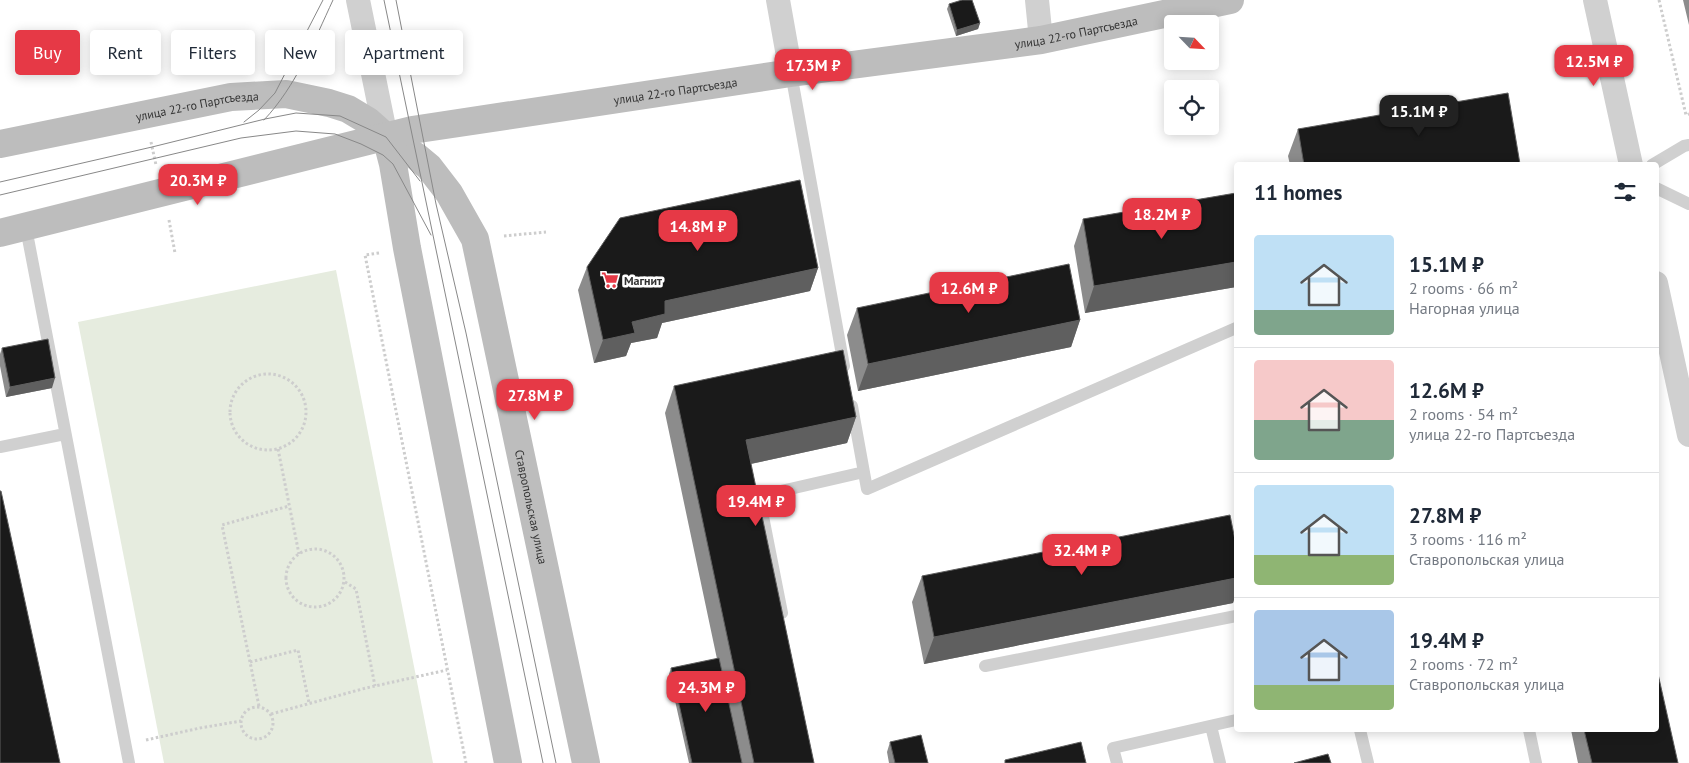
<!DOCTYPE html>
<meta charset="utf-8">
<style>
body{margin:0;font-family:"PT Sans",sans-serif;background:#f6f6f7;color:#1f2937;height:100vh;display:flex;flex-direction:column;font-size:19px;white-space:nowrap}
*{box-sizing:border-box;margin:0}
p{font-size:16px;color:#747a83}
.icon{flex:none;width:28px;height:28px;fill:none;stroke:currentColor;stroke-width:2;stroke-linecap:round;stroke-linejoin:round}
.map{position:relative;flex:1;overflow:hidden}
.details{position:absolute;left:1234px;top:162px;width:425px;height:570px;display:flex;flex-direction:column;background:#fff;border-radius:5px;box-shadow:0 2px 12px #0003}
.details>*{flex:none}
.banner{position:absolute;left:15px;top:30px;width:475px;height:45px;display:flex;gap:10px}
.needle{width:32px;rotate:115deg}
.fabs{position:absolute;left:1164px;top:15px;display:grid;gap:10px}
.fabs a{display:grid;place-items:center;width:55px;height:55px;border-radius:5px;background:#fff;box-shadow:0 2px 12px #0003;font-size:25px}
.price{position:absolute;translate:-50% -42px;padding:0 11px;border-radius:10px;background:#e63946;color:#fff;font-size:16px;line-height:32px;filter:drop-shadow(0 1px 2px #0008)}
.price::after{content:'';position:absolute;left:50%;top:30px;width:15px;height:11px;margin-left:-8px;background:inherit;clip-path:polygon(0 0,100% 0,50% 100%)}
.price.on{background:#222;color:#fff}
ul{padding:0;list-style:none}
li{display:flex;align-items:center;gap:15px;height:125px;padding:0 20px}
li+li{border-top:1px solid #e0e1e3}
li span{display:grid;place-items:center;flex:none;width:140px;height:100px;border-radius:5px;color:#555}
li>.icon{margin-inline-start:auto}
span .icon{width:60px;height:60px;fill:#fffc;stroke-width:1}
li b{font-size:21px}
h2{display:flex;justify-content:space-between;align-items:center;height:60px;padding:0 20px;font-size:21px}
.tag{padding:0 18px;border-radius:5px;background:#fff;box-shadow:0 2px 12px #0003;font-size:18px;line-height:45px}
.tag.on{background:#e63946;color:#fff}
.map>svg:first-child{display:block}
.green{fill:#e6ecdf}
.lines{fill:none;stroke-linecap:round;stroke-linejoin:round}
.path{stroke:#cdcdcd;stroke-width:3;stroke-dasharray:2.5 2.5;stroke-linecap:butt}
.lane{stroke:#d0d0d0;stroke-width:12}
.street{stroke:#d0d0d0;stroke-width:24}
.secondary{stroke:#bdbdbd;stroke-width:28}
.tram{stroke:#888;stroke-width:1}
.wall{fill:#8c8c8c}
.shaded-wall{fill:#5f5f5f}
.building{fill:#1a1a1a;stroke:#5f5f5f}
.labels{text-anchor:middle;dominant-baseline:central;stroke-width:5;stroke-linejoin:round;paint-order:stroke}
.street-label{font-size:12px;fill:#333;stroke:#fff}
.poi-label{font-size:12px;font-weight:bold;fill:#333;stroke:#fff;text-anchor:start}
</style>
<div class="map">
<svg width="1689" height="763" viewBox="0 0 1689 763">
<rect width="100%" height="100%" fill="#fff"/>
<!-- green -->
<path class="green" d="M336,270L433,763H164L78,322Z"/>
<g class="lines">
<!-- path -->
<path class="path" d="M1659,0L1686,115L1689,114
M151,142L156,165
M169,220L175,253
M504,236L546,232
M379,253L365,255L466,763
M230 412a38 38 0 1 1 76 0a38 38 0 1 1-76 0Z
M278,449L299,554
M286 578a29 29 0 1 1 58 0a29 29 0 1 1-58 0Z
M345,582L356,589L375,686
M250,662L298,650L309,703
M259,706L222,525L289,506
M241 723a16 16 0 1 1 32 0a16 16 0 1 1-32 0Z
M271,714L366,688L447,670
M146,740L200,728L241,721"/>
<!-- lane -->
<path class="lane" d="M791,73L844,366
M1652,165L1684,146L1689,145
M1656,188L1689,204
M26,228L129,763
M852,406L867,489L1236,328
M0,447L65,434
M782,613L759,496L864,472
M985,666L1236,616
M1211,726L1220,763
M1360,730L1368,763
M1529,730L1536,763
M1117,763L1113,748L1236,720"/>
<!-- street -->
<path class="street" d="M358,0L386,137
M778,0L791,73
M1037,0L1041,40
M1595,0L1631,165
M1656,283L1689,435"/>
<!-- secondary -->
<g class="secondary">
<path d="M386,137L393,164L407,248L508,763"/>
<path id="s1" d="M0,144L231,97L286,94L329,103L348,109L368,121L386,137L417,157L429,167L449,193L475,239L586,763"/>
<path id="s2" d="M0,233L412,130L791,73L1041,40L1230,0"/>
</g>
<!-- tram -->
<path class="tram" d="M384,0L543,763
M396,0L436,204L466,333L556,763
M264,120C296,86 314,41 333,0
M244,122L259,110L275,93L323,0
M0,182L152,147L265,119L296,113L340,116L386,137L420,181
M0,195L241,138L296,131L335,134L361,144L383,155L393,164L431,235"/>
</g>
<!-- wall -->
<path class="wall" d="M1683,0H1689V25Z
M949,4L980,23L978,29L956,36L947,9Z
M1298,129L1519,165H1290L1288,156Z
M1236,193V287L1085,313L1074,246L1083,219Z
M587,267L818,268L810,291L662,323L657,338L631,343L626,356L594,363L578,290Z
M857,308L1080,320L1071,347L858,391L847,335Z
M2,348L52,388L6,397L0,366V354Z
M674,386L856,417L847,443L751,464L814,763H689L669,674L671,668L717,659L665,413Z
M1236,545V593L1233,603L924,664L912,602L922,576Z
M1571,730H1656L1678,763H1578Z
M890,742L928,763H889L887,752Z"/>
<!-- shaded-wall -->
<path class="shaded-wall" d="M980,23L978,29L956,36L957,30Z
M1236,262V287L1085,313L1094,286Z
M818,268L810,291L662,323L657,338L631,343L626,356L594,363L603,340L665,301Z
M1080,320L1071,347L858,391L868,364Z
M55,378L52,388L6,397L10,387Z
M856,417L847,443L736,467L746,440Z
M1236,578V593L1233,603L924,664L934,637Z"/>
<!-- building -->
<path class="building" d="M962,0H972L980,23L957,30L949,4Z
M1508,93L1520,164L1514,165H1304L1298,129Z
M800,180L818,268L665,301V314L632,322L635,333L603,340L587,267L620,218Z
M1236,193V262L1094,286L1083,219Z
M1069,264L1080,320L868,364L857,308Z
M48,339L55,378L10,387L2,348Z
M843,350L856,417L746,440L814,763H754L674,386Z
M0,491H1L60,763H0Z
M1230,515L1236,545V578L934,637L922,576Z
M719,658L742,763H692L671,668Z
M1656,665L1678,763H1592L1584,730H1656Z
M921,735L928,763H895L890,742Z
M1081,742L1086,763H1005V760Z
M1328,754L1331,763H1294Z"/>
<!-- icons -->
<defs>
<g id="supermarket-bare" transform="scale(1.35)"><path d="M-6-5.5h2.5l.6 2H6L4.5 2H-2.5L-4.4-4H-6ZM-1.5 3.2a1.3 1.3 0 1 0 .1 0ZM3 3.2a1.3 1.3 0 1 0 .1 0Z" fill="#e63946" stroke="#fff" stroke-width="2.5" paint-order="stroke"/></g>
</defs>
<g fill-rule="evenodd">
<use href="#supermarket-bare" x="610" y="280"/>
</g>
<g class="labels">
<!-- street labels -->
<g class="street-label">
<text stroke="none"><textPath href="#s2" startOffset="1096">улица 22-го Партсъезда</textPath></text>
<text stroke="none"><textPath href="#s2" startOffset="691">улица 22-го Партсъезда</textPath></text>
<text stroke="none"><textPath href="#s1" startOffset="201">улица 22-го Партсъезда</textPath></text>
<text stroke="none"><textPath href="#s1" startOffset="814">Ставропольская улица</textPath></text>
</g>
<!-- poi labels -->
<g class="poi-label">
<text x="624" y="280">Магнит</text>
</g>
</g>
</svg>
<div class="fabs">
<a><svg class="needle" viewBox="-14 -14 28 28"><path d="M0-13l5 13h-10z" fill="#e53935"/><path d="M0 13l5-13h-10z" fill="#747a83"/></svg></a>
<a><svg class="icon" aria-label="locate" viewBox="0 0 24 24"><circle cx="12" cy="12" r="6"/><path d="M12 2v4M12 18v4M2 12h4M18 12h4"/></svg></a>
</div>
<b class="price" style="left:1594px;top:87px">12.5M ₽</b>
<b class="price" style="left:813px;top:91px">17.3M ₽</b>
<b class="price on" style="left:1419px;top:137px">15.1M ₽</b>
<b class="price" style="left:198px;top:206px">20.3M ₽</b>
<b class="price" style="left:1162px;top:240px">18.2M ₽</b>
<b class="price" style="left:698px;top:252px">14.8M ₽</b>
<b class="price" style="left:969px;top:314px">12.6M ₽</b>
<b class="price" style="left:535px;top:421px">27.8M ₽</b>
<b class="price" style="left:756px;top:527px">19.4M ₽</b>
<b class="price" style="left:1082px;top:576px">32.4M ₽</b>
<b class="price" style="left:706px;top:713px">24.3M ₽</b>
<div class="banner">
<a class="tag on">Buy</a>
<a class="tag">Rent</a>
<a class="tag">Filters</a>
<a class="tag">New</a>
<a class="tag">Apartment</a>
</div>
<section class="details">
<h2>11 homes<svg class="icon" aria-label="filters" viewBox="0 0 24 24"><path d="M4 7h16M4 17h16"/><circle cx="9" cy="7" r="2"/><circle cx="15" cy="17" r="2"/></svg></h2>
<ul>
<li><span style="background:linear-gradient(#bfe0f5 75%,#7fa58c 0)"><svg class="icon" aria-label="home" viewBox="0 0 24 24"><path d="M3 11l9-7 9 7M6 9v11h12V9"/></svg></span><div><b>15.1M ₽</b><p>2 rooms · 66 m²</p><p>Нагорная улица</p></div></li>
<li><span style="background:linear-gradient(#f6c9c9 60%,#7fa58c 0)"><svg class="icon" aria-label="home" viewBox="0 0 24 24"><path d="M3 11l9-7 9 7M6 9v11h12V9"/></svg></span><div><b>12.6M ₽</b><p>2 rooms · 54 m²</p><p>улица 22-го Партсъезда</p></div></li>
<li><span style="background:linear-gradient(#bfe0f5 70%,#8fb573 0)"><svg class="icon" aria-label="home" viewBox="0 0 24 24"><path d="M3 11l9-7 9 7M6 9v11h12V9"/></svg></span><div><b>27.8M ₽</b><p>3 rooms · 116 m²</p><p>Ставропольская улица</p></div></li>
<li><span style="background:linear-gradient(#a9c7e8 75%,#8fb573 0)"><svg class="icon" aria-label="home" viewBox="0 0 24 24"><path d="M3 11l9-7 9 7M6 9v11h12V9"/></svg></span><div><b>19.4M ₽</b><p>2 rooms · 72 m²</p><p>Ставропольская улица</p></div></li>
</ul>
</section>
</div>
